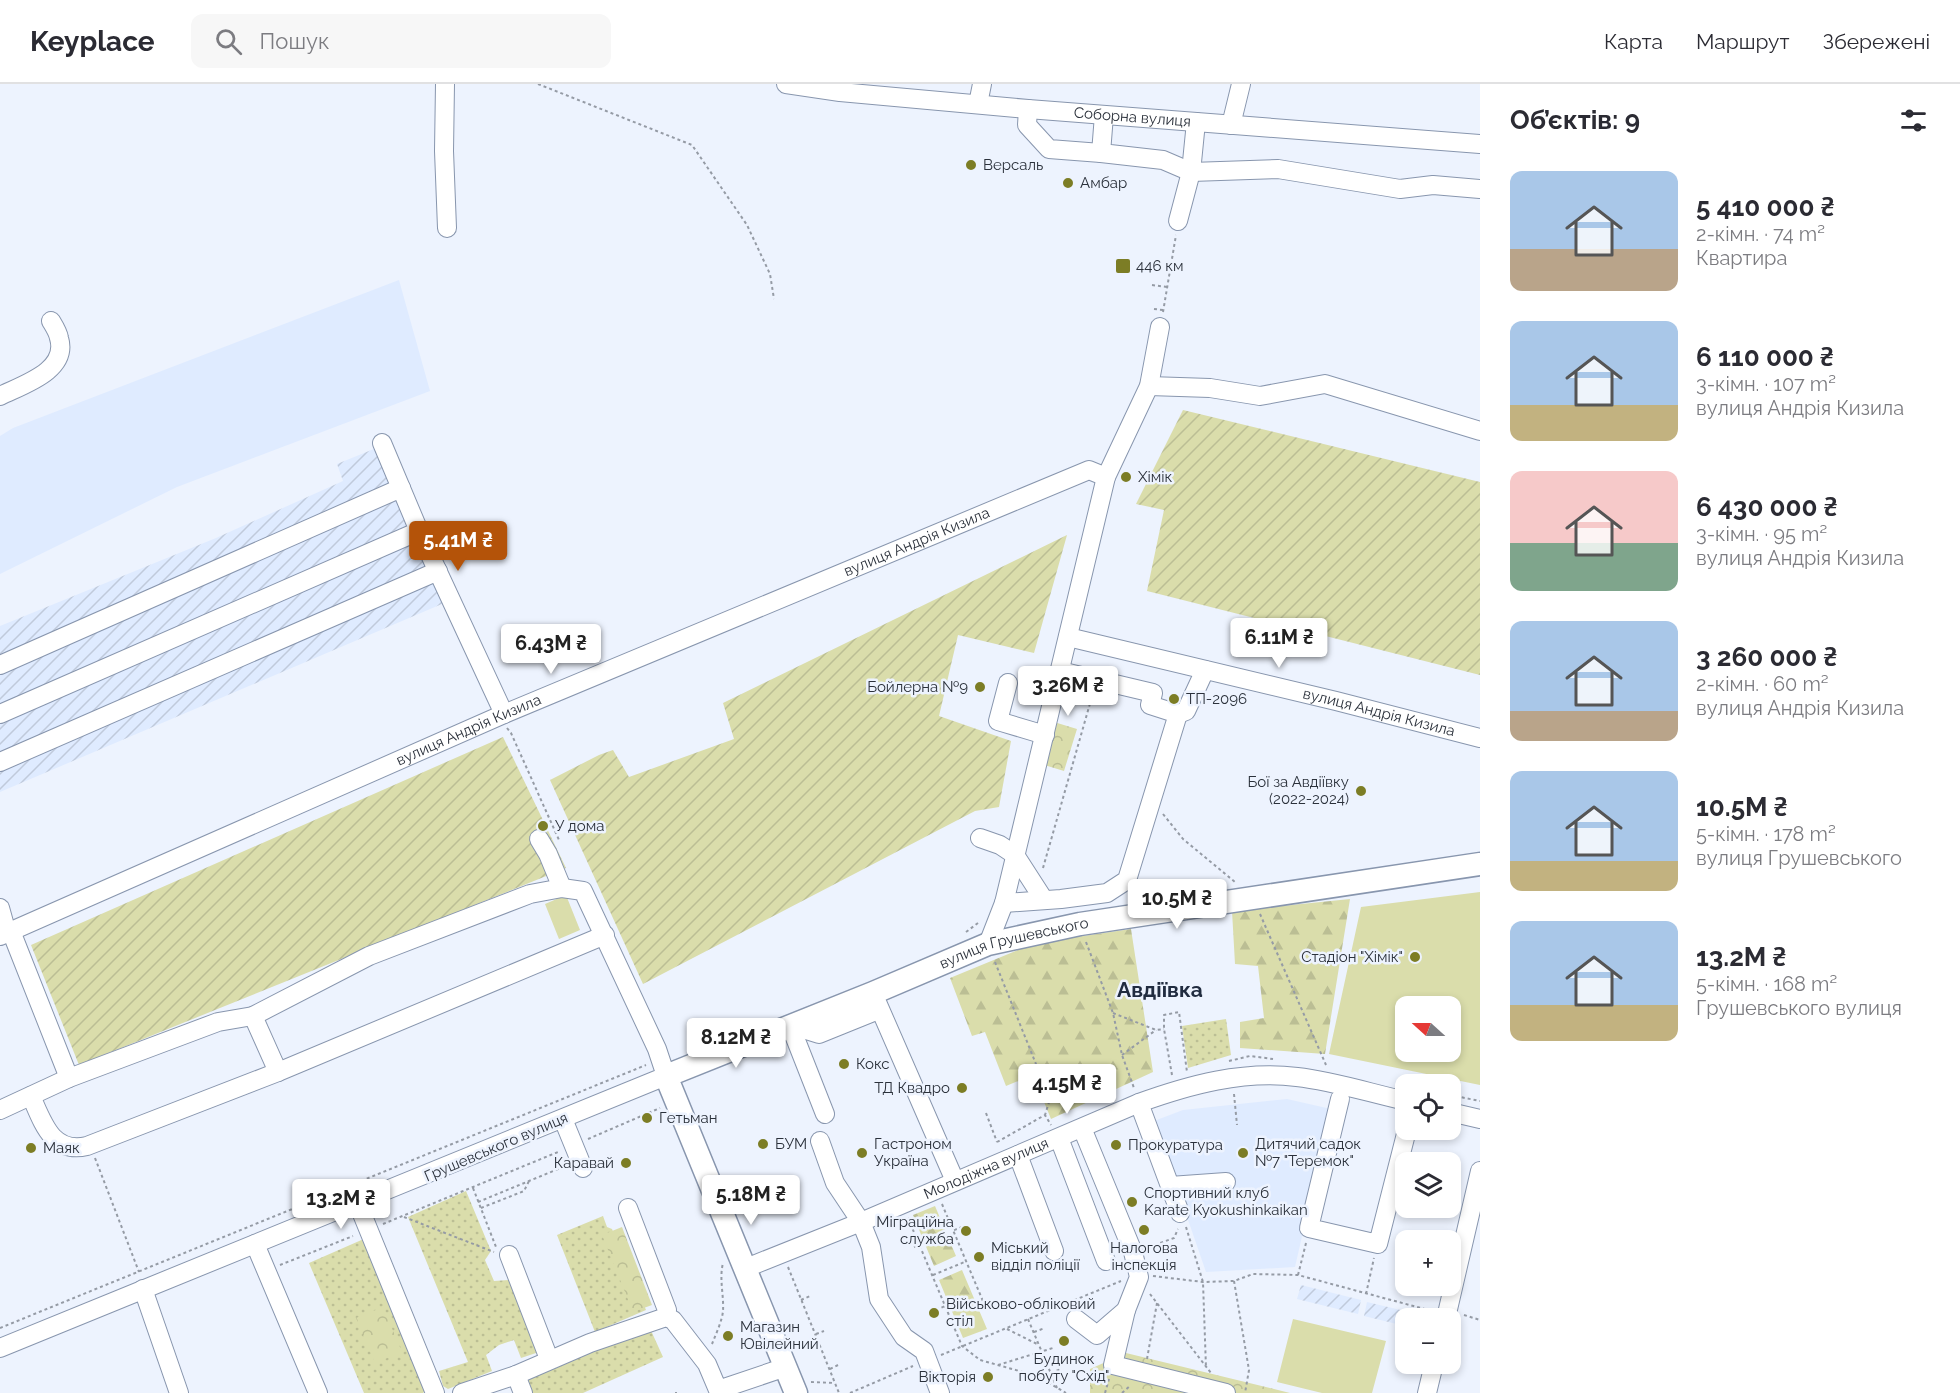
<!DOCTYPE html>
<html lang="uk">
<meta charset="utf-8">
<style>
body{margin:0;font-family:Raleway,sans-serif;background:#f7f7f7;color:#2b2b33;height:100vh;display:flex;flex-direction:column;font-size:22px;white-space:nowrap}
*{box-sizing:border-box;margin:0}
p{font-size:20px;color:#7c7c81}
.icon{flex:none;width:33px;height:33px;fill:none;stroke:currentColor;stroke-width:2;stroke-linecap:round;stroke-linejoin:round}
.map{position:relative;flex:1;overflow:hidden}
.details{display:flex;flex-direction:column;background:#fff;width:480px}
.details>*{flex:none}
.needle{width:39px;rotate:291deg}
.fabs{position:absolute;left:1395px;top:912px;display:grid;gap:12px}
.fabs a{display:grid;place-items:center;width:66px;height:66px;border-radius:12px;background:#fff;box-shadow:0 3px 9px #0003;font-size:30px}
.price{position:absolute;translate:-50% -51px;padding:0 14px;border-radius:6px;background:#fff;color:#222;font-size:20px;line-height:39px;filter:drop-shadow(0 2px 3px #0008)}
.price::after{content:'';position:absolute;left:50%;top:36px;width:18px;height:14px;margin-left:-9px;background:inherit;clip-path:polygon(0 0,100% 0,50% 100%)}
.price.on{background:#b45309;color:#fff}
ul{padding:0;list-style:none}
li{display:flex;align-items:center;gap:18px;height:150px;padding:0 30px}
li span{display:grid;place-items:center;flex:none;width:168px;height:120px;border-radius:12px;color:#555}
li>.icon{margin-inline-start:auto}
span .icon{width:72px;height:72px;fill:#fffc;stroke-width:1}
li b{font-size:26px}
h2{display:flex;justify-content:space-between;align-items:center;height:72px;padding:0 30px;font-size:26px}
header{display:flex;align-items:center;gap:36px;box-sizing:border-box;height:84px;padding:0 30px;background:#fff;border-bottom:2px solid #e1e1e2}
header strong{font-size:28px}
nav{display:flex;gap:33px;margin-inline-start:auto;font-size:21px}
.search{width:420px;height:54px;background:#f7f7f7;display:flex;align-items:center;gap:15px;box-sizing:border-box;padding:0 21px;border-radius:12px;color:#7c7c81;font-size:22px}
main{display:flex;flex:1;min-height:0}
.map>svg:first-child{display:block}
.built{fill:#dfebff}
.industrial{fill:url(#industrial-furrows)}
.grass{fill:url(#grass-dots)}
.forest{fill:url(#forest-firs)}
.park{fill:url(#park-crowns)}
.garden{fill:url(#garden-furrows)}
.pitch{fill:#daddab;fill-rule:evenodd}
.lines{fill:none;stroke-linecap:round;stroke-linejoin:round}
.minor-casing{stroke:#8896ae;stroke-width:20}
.major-casing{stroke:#8896ae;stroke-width:25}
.path{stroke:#959ba5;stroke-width:2;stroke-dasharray:3 3;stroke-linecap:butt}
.minor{stroke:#fff;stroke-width:18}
.major{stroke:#fff;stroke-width:22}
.poi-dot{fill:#7c7d25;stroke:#edf3fe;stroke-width:2}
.labels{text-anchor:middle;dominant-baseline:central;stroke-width:5;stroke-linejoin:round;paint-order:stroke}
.street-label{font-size:15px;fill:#2b313b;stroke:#edf3fe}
.poi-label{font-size:15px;fill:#2b313b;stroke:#edf3fe;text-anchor:start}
.district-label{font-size:21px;font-weight:bold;fill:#212c40;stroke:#edf3fe}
</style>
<header>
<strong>Keyplace</strong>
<div class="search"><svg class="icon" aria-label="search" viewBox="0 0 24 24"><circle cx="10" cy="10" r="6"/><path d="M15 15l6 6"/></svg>Пошук</div>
<nav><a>Карта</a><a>Маршрут</a><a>Збережені</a></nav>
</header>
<main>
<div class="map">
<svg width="1480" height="1309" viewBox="0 0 1480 1309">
<defs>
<pattern id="industrial-furrows" width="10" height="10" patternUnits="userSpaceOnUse" patternTransform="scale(1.5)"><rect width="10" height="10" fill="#dfebff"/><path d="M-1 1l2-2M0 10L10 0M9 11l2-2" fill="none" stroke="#c0cadb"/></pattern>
<pattern id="grass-dots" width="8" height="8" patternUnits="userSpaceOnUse" patternTransform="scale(1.5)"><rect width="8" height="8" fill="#daddab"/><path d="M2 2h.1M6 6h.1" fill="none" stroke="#bbbe94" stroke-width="1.8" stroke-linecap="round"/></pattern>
<pattern id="forest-firs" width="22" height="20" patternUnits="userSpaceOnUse" patternTransform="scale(1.5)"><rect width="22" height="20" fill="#daddab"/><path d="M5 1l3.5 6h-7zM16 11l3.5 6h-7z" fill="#bbbe94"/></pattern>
<pattern id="park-crowns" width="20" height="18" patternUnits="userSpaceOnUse" patternTransform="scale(1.5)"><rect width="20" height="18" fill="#daddab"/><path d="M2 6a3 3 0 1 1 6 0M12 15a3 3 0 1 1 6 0" fill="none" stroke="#bbbe94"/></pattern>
<pattern id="garden-furrows" width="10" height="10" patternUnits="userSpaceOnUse" patternTransform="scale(1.5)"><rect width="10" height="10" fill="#daddab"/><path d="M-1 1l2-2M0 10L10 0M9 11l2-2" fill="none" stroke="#bbbe94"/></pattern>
</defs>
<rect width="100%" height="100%" fill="#edf3fe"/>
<!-- built -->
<path class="built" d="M399,196L430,307L177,403L0,490V352L13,344Z
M1287,1015L1331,1025L1295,1183L1206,1188L1154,1037L1183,1026Z"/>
<!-- industrial -->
<path class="industrial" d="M391,358L456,514L0,708V542L216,454L343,397L337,380Z
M1301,1201L1361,1216L1358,1230L1297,1215Z
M1367,1218L1430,1233V1234H1406L1405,1242L1364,1232Z"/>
<!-- grass -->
<path class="grass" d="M1226,935L1231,971L1188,984L1182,942Z
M466,1107L491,1167L485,1176L494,1197L509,1196L539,1268L521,1274L514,1256L499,1261L486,1271L492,1287L448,1305L443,1302L439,1287L468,1278L408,1133Z
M603,1132L607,1143L612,1145L646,1226L595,1248L557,1151Z
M366,1154L427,1305L423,1309H364L309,1179Z
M648,1240L663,1273L583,1309H528L523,1296Z"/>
<!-- forest -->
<path class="forest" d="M1350,815L1325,970L1240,964V938L1264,934L1258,882L1235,880L1232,827Z
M1131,845L1153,988L1051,1035L1033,991L1006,1002L985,948L972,952L950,894L1035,859Z
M935,1122L956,1172L934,1182L913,1131Z
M962,1186L987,1245L963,1254L939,1196Z"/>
<!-- park -->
<path class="park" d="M1054,638L1077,645L1064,687L1041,680Z
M622,1143L652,1221L633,1228L602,1151Z
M383,1223L402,1268L375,1279L356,1234Z
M1126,1269L1290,1309H1090V1285Z"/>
<!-- garden -->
<path class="garden" d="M1183,326L1480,398V591L1147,507L1164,426L1136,420Z
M1067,451L1034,569L958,551L939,632L1011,657L999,723L975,727L643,900L550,696L599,671L613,666L629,693L734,655L723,619Z
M503,653L566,784L79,981L31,861Z"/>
<!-- pitch -->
<path class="pitch" d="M1480,808V1001L1329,970L1361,823ZM1450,922V968H1406V922Z
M566,811L580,846L559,855L545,820Z
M1293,1235L1386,1257L1372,1309H1322L1277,1298Z"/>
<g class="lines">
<!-- minor casing -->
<g class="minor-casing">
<g id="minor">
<path d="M445,0L444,67L447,144"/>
<path id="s1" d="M786,0L840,8L1028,25L1480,60"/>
<path d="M978,20L982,0"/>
<path d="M1028,25L1027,41L1049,65L1101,69"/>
<path d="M1104,31L1101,69L1163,76L1191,88L1278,85L1400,105L1433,101L1480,105"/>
<path d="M1231,41L1241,0"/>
<path d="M1178,137L1191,88L1196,38"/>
<path d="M1149,302L1210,304L1260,312L1325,300L1480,347"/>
<path d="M0,312C22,301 69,287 59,254C58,248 54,242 51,237"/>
<path d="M382,359L419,447L504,630"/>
<path id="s2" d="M1068,553L1336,617L1480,654"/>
<path d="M0,581L401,404"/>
<path d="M1008,599L998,637L1045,651"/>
<path d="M0,630L419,447"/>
<path d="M1178,630L1186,627L1205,586"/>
<path d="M0,678L438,487"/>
<path d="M980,754L1000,761L1015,771L1044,816"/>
<path d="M539,755L548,770L562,804"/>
<path d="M1004,819L1061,815L1107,809L1127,796L1178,630L1150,621L1153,609L1060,587"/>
<path d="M0,824L5,842L11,847L69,994"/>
<path id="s3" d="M0,852L504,630L1089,386L1106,393"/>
<path d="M988,860L1004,819L1106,393L1149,302L1160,243"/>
<path d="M873,909L955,1097"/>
<path d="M253,932L278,988"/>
<path d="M790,941L819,950L871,929L873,909"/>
<path d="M790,941L825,1030"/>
<path d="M31,1012C43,1039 52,1070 87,1062L278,988L605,851"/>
<path d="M1340,1015L1309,1144L1378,1160L1407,1046"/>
<path d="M1139,1019L1180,1129"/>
<path d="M0,1026L69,994L218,938L253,932L369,872L530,810L562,804L583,807L657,965L666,992C445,1084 222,1173 0,1264"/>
<path d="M1450,1028L1480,1035"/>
<path d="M563,1035L583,1084"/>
<path d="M1059,1054L1106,1177"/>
<path d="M820,1057L835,1099L861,1138L871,1163L879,1215L904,1253L924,1267L940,1309"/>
<path d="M1018,1071L1054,1167"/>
<path d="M1170,1102L1226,1098"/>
<path d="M358,1120L435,1309"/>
<path d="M628,1124L667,1226L666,1233"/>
<path d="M255,1160L318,1309"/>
<path d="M509,1171L549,1275"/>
<path id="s4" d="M746,1184L861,1138L1139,1019C1189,1001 1243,986 1297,993C1333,997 1370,1009 1406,1017"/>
<path d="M143,1205L179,1309"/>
<path d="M1126,1226L1113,1281L1226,1309"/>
<path d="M1446,1234L1480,1087"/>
<path d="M1076,1235L1097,1251L1126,1226L1139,1193L1133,1168L1082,1044"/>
<path d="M516,1291L523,1309"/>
<path d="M462,1309L516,1291L590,1259L666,1233L673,1236L707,1280L718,1306L786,1283"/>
<path d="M1427,1309L1434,1280"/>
</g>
</g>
<!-- major casing -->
<g class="major-casing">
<g id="major">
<path id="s5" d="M796,1309L666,992L873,909L988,860L1080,840L1480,780"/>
</g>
</g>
<!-- path -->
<path class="path" d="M538,0L692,61L747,141L770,190L774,215
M1152,201L1167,203
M1154,225L1163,226
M1163,228L1176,151
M507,644L511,649L559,756
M1163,730L1183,755L1235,798
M1043,784L1091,616L1094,612
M1260,830L1326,981
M966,848L978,839
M1086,858L1113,929L1122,971L1134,1004
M995,878L1050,1015L1045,1031
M1113,929L1156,946L1164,945
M1122,971L1156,946
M1229,977L1250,972L1273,975
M1172,991L1164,945V931L1179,928L1187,988
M1234,1010L1237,1041
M1450,1011L1480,1017
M986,1029L997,1058
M704,1034L719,1038
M588,1055L660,1024
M997,1058L1045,1031L1051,1041
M95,1074L139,1188
M473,1104L496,1163
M478,1118L563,1083V1079
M942,1120L985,1222
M481,1124L524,1107L529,1097
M404,1133L494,1168
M908,1134L962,1262L980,1276L1037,1292L1066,1309
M383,1140L558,1068
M1186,1143L1203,1198L1206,1284
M954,1146L962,1143
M914,1163L919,1161
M1149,1163L1174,1154L1178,1145
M280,1181L353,1152
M788,1183L839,1309
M933,1191L967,1177
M1298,1191L1306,1159
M1153,1192L1203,1198L1234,1197L1253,1190L1298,1191L1432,1227
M1234,1197L1249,1286L1245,1309
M1150,1210L1211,1289
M1366,1210L1374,1174
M801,1216L810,1212
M936,1226L945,1222
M1464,1231L1480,1236
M1028,1235L1057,1304
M0,1244L646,981
M1007,1245L1039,1261
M1034,1248L1045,1244
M816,1250L824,1247
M712,1260C716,1250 722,1237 723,1227C724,1211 719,1195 723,1179
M1450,1262H1454
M941,1271L1121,1197
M1147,1275L1157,1219
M998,1281L1053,1264
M830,1285L838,1281
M1051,1289L1061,1285
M811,1298L835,1299
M676,1308V1309
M850,1309L913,1282
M1105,1309L1109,1295
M1122,1309L1131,1301"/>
<!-- minor -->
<use href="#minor" class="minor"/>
<!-- major -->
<use href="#major" class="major"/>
</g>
<!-- markers -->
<g class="poi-dot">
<circle cx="971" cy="81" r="6"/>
<circle cx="1068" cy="99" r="6"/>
<rect x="1115" y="174" width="16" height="16" rx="3"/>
<circle cx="1126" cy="393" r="6"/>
<circle cx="980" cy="603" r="6"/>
<circle cx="1174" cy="615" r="6"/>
<circle cx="1361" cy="707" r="6"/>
<circle cx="543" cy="742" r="6"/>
<circle cx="1415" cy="873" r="6"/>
<circle cx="844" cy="980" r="6"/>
<circle cx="962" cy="1004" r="6"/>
<circle cx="647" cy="1034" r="6"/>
<circle cx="763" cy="1060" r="6"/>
<circle cx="1116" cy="1061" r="6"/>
<circle cx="31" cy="1064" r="6"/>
<circle cx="862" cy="1069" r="6"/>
<circle cx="1243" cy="1069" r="6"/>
<circle cx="626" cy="1079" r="6"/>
<circle cx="1132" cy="1118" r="6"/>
<circle cx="1144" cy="1146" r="6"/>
<circle cx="966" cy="1147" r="6"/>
<circle cx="979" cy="1173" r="6"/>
<circle cx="934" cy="1229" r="6"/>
<circle cx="728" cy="1252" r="6"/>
<circle cx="1064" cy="1257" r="6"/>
<circle cx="988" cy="1293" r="6"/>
</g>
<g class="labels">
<!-- street labels -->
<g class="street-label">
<text stroke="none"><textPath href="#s1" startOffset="348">Соборна вулиця</textPath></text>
<text stroke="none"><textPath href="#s3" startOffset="998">вулиця Андрія Кизила</textPath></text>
<text stroke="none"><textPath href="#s2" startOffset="320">вулиця Андрія Кизила</textPath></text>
<text stroke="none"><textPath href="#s3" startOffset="512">вулиця Андрія Кизила</textPath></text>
<text stroke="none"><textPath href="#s5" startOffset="716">вулиця Грушевського</textPath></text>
<text transform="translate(496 1063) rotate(-23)">Грушевського вулиця</text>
<text stroke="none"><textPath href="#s4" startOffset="260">Молодіжна вулиця</textPath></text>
</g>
<!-- poi labels -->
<g class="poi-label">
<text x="983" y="81">Версаль</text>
<text x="1080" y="99">Амбар</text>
<text x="1136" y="182">446 км</text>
<text x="1138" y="393">Хімік</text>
<text x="968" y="603" text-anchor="end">Бойлерна №9</text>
<text x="1186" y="615">ТП-2096</text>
<text x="1349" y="698" text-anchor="end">Бої за Авдіївку<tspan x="1349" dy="17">(2022-2024)</tspan></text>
<text x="555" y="742">У дома</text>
<text x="1403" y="873" text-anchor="end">Стадіон "Хімік"</text>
<text x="856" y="980">Кокс</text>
<text x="950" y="1004" text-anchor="end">ТД Квадро</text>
<text x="659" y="1034">Гетьман</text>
<text x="775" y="1060">БУМ</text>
<text x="874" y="1060">Гастроном<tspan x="874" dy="17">Україна</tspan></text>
<text x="1255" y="1060">Дитячий садок<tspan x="1255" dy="17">№7 "Теремок"</tspan></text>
<text x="1128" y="1061">Прокуратура</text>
<text x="43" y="1064">Маяк</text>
<text x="614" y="1079" text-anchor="end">Каравай</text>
<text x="1144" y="1109">Спортивний клуб<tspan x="1144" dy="17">Karate Kyokushinkaikan</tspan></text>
<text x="954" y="1138" text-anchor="end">Міграційна<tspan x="954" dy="17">служба</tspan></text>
<text x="991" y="1164">Міський<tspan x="991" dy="17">відділ поліції</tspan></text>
<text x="1144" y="1164" text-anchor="middle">Налогова<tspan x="1144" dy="17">інспекція</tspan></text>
<text x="946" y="1220">Військово-обліковий<tspan x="946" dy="17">стіл</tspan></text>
<text x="740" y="1243">Магазин<tspan x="740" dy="17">Ювілейний</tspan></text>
<text x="1064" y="1275" text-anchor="middle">Будинок<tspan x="1064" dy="17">побуту "Схід"</tspan></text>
<text x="976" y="1293" text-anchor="end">Вікторія</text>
</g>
<!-- district labels -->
<g class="district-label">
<text x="1160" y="905">Авдіївка</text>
</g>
</g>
</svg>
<div class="fabs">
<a><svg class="needle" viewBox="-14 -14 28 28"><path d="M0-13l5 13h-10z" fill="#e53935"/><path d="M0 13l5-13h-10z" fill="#7c7c81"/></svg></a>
<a><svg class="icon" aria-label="locate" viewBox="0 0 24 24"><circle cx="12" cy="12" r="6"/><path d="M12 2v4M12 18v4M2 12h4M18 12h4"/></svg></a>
<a><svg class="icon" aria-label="layers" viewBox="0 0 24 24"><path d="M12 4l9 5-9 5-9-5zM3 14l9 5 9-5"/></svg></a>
<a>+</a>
<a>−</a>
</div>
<b class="price on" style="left:458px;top:488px">5.41M ₴</b>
<b class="price" style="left:1279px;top:585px">6.11M ₴</b>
<b class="price" style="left:551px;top:591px">6.43M ₴</b>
<b class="price" style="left:1068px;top:633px">3.26M ₴</b>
<b class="price" style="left:1177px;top:846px">10.5M ₴</b>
<b class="price" style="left:736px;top:985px">8.12M ₴</b>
<b class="price" style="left:1067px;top:1031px">4.15M ₴</b>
<b class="price" style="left:751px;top:1142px">5.18M ₴</b>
<b class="price" style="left:341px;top:1146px">13.2M ₴</b>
</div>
<section class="details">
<h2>Об’єктів: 9<svg class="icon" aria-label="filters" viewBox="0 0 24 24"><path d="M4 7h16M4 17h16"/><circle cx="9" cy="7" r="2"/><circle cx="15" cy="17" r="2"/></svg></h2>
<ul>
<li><span style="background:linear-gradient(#a9c7e8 65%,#b9a48a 0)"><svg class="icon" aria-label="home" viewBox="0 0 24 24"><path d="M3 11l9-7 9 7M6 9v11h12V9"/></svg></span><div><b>5 410 000 ₴</b><p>2-кімн. · 74 m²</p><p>Квартира</p></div></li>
<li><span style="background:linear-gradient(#a9c7e8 70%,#c2b280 0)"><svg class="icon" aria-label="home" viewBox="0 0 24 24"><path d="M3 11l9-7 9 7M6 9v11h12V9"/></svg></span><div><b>6 110 000 ₴</b><p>3-кімн. · 107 m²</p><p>вулиця Андрія Кизила</p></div></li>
<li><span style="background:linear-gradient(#f6c9c9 60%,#7fa58c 0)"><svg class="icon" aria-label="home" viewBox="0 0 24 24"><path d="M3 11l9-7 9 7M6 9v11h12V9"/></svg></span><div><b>6 430 000 ₴</b><p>3-кімн. · 95 m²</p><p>вулиця Андрія Кизила</p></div></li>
<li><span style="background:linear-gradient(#a9c7e8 75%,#b9a48a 0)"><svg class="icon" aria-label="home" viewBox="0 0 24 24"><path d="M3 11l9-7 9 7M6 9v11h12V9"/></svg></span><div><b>3 260 000 ₴</b><p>2-кімн. · 60 m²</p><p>вулиця Андрія Кизила</p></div></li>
<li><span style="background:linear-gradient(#a9c7e8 75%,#c2b280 0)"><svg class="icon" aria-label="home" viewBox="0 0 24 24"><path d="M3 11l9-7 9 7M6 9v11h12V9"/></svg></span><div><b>10.5M ₴</b><p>5-кімн. · 178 m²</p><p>вулиця Грушевського</p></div></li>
<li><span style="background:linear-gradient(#a9c7e8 70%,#c2b280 0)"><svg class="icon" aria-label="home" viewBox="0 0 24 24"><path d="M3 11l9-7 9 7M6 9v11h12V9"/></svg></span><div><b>13.2M ₴</b><p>5-кімн. · 168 m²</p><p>Грушевського вулиця</p></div></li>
</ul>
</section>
</main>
